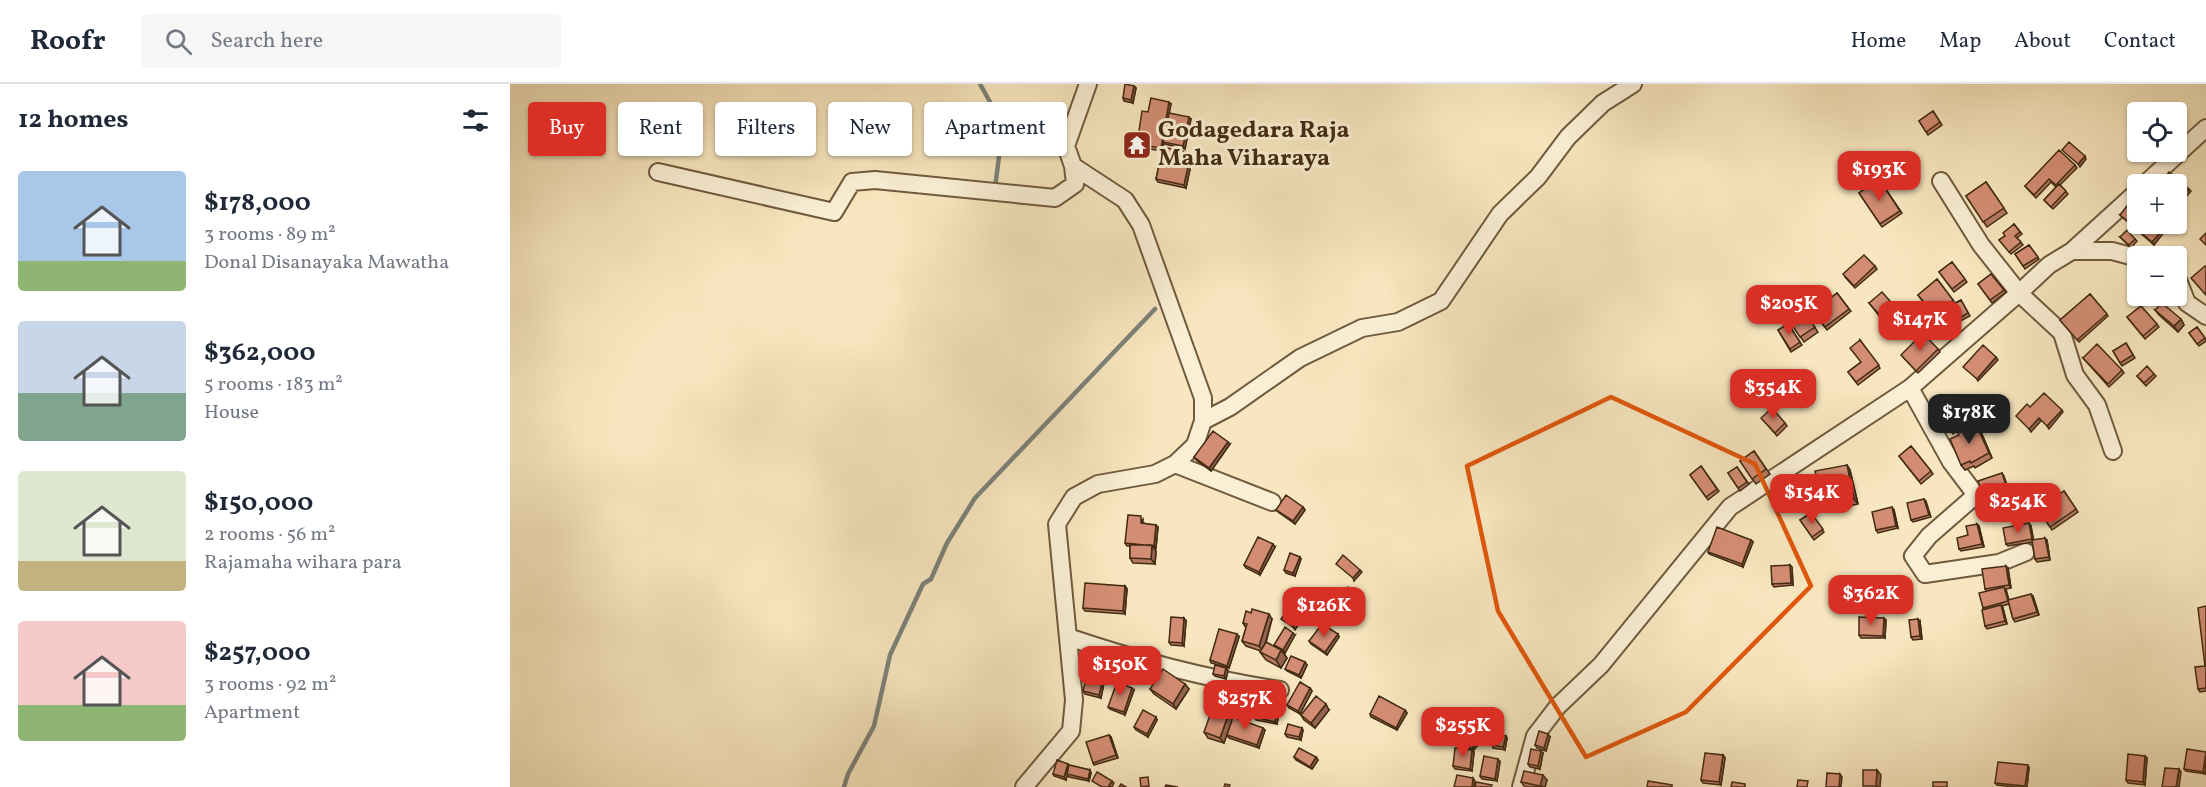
<!DOCTYPE html>
<meta charset="utf-8">
<style>
body{margin:0;font-family:Vollkorn,serif;background:#f6f6f7;color:#1f2937;height:100vh;display:flex;flex-direction:column;font-size:22px;white-space:nowrap}
*{box-sizing:border-box;margin:0}
p{font-size:20px;color:#747a83}
.icon{flex:none;width:33px;height:33px;fill:none;stroke:currentColor;stroke-width:2;stroke-linecap:round;stroke-linejoin:round}
.map{position:relative;flex:1;overflow:hidden}
.panel{display:flex;flex-direction:column;background:#fff;width:510px}
.panel>*{flex:none}
.top-card{position:absolute;left:18px;top:18px;width:570px;height:54px;display:flex;gap:12px}
.tools{position:absolute;left:1617px;top:18px;display:grid;gap:12px}
.tools a{display:grid;place-items:center;width:60px;height:60px;border-radius:6px;background:#fff;box-shadow:0 2px 4px #0004;font-size:30px}
.price{position:absolute;translate:-50% -51px;padding:0 14px;border-radius:12px;background:#d93025;color:#fff;font-size:20px;line-height:39px;filter:drop-shadow(0 2px 3px #0008)}
.price::after{content:'';position:absolute;left:50%;top:36px;width:18px;height:14px;margin-left:-9px;background:inherit;clip-path:polygon(0 0,100% 0,50% 100%)}
.price.selected{background:#222;color:#fff}
ul{padding:0;list-style:none}
li{display:flex;align-items:center;gap:18px;height:150px;padding:0 18px}
li span{display:grid;place-items:center;flex:none;width:168px;height:120px;border-radius:6px;color:#555}
li>.icon{margin-inline-start:auto}
span .icon{width:72px;height:72px;fill:#fffc;stroke-width:1}
li b{font-size:26px}
h2{display:flex;justify-content:space-between;align-items:center;height:72px;padding:0 18px;font-size:26px}
.pill{padding:0 21px;border-radius:6px;background:#fff;box-shadow:0 2px 4px #0004;font-size:21px;line-height:54px}
.pill.selected{background:#d93025;color:#fff}
header{display:flex;align-items:center;gap:36px;box-sizing:border-box;height:84px;padding:0 30px;background:#fff;border-bottom:2px solid #e0e1e3}
header strong{font-size:28px}
nav{display:flex;gap:33px;margin-inline-start:auto;font-size:21px}
.search{width:420px;height:54px;background:#f6f6f7;display:flex;align-items:center;gap:15px;box-sizing:border-box;padding:0 21px;border-radius:6px;color:#747a83;font-size:22px}
main{display:flex;flex:1;min-height:0}
.map>svg:first-child{display:block}
.lines{fill:none;stroke-linecap:round;stroke-linejoin:round}
.stream{stroke:#7c8279;stroke-width:4.5}
.minor-casing{stroke:#6f5a3d;stroke-width:20}
.minor{stroke:#faefd5;stroke-width:16}
.wall{fill:#b57964;stroke:#422b12;stroke-width:1.5}
.shaded-wall{fill:#946351;stroke:#422b12;stroke-width:1.5}
.building{fill:#d38d74;stroke:#422b12;stroke-width:1.5}
.marked{fill:none;stroke:#e0570c;stroke-width:4.5;stroke-linejoin:round}
.labels{text-anchor:middle;dominant-baseline:central;stroke-width:6;stroke-linejoin:round;paint-order:stroke}
.poi-label{font-size:24px;font-weight:bold;fill:#422b12;stroke:#faefd5;text-anchor:start}
</style>
<header>
<strong>Roofr</strong>
<div class="search"><svg class="icon" aria-label="search" viewBox="0 0 24 24"><circle cx="10" cy="10" r="6"/><path d="M15 15l6 6"/></svg>Search here</div>
<nav><a>Home</a><a>Map</a><a>About</a><a>Contact</a></nav>
</header>
<main>
<section class="panel">
<h2>12 homes<svg class="icon" aria-label="filters" viewBox="0 0 24 24"><path d="M4 7h16M4 17h16"/><circle cx="9" cy="7" r="2"/><circle cx="15" cy="17" r="2"/></svg></h2>
<ul>
<li><span style="background:linear-gradient(#a9c7e8 75%,#8fb573 0)"><svg class="icon" aria-label="home" viewBox="0 0 24 24"><path d="M3 11l9-7 9 7M6 9v11h12V9"/></svg></span><div><b>$178,000</b><p>3 rooms · 89 m²</p><p>Donal Disanayaka Mawatha</p></div></li>
<li><span style="background:linear-gradient(#c9d6e8 60%,#7fa58c 0)"><svg class="icon" aria-label="home" viewBox="0 0 24 24"><path d="M3 11l9-7 9 7M6 9v11h12V9"/></svg></span><div><b>$362,000</b><p>5 rooms · 183 m²</p><p>House</p></div></li>
<li><span style="background:linear-gradient(#dfe7d0 75%,#c2b280 0)"><svg class="icon" aria-label="home" viewBox="0 0 24 24"><path d="M3 11l9-7 9 7M6 9v11h12V9"/></svg></span><div><b>$150,000</b><p>2 rooms · 56 m²</p><p>Rajamaha wihara para</p></div></li>
<li><span style="background:linear-gradient(#f6c9c9 70%,#8fb573 0)"><svg class="icon" aria-label="home" viewBox="0 0 24 24"><path d="M3 11l9-7 9 7M6 9v11h12V9"/></svg></span><div><b>$257,000</b><p>3 rooms · 92 m²</p><p>Apartment</p></div></li>
</ul>
</section>
<div class="map">
<svg width="1696" height="703" viewBox="0 0 1696 703">
<rect width="100%" height="100%" fill="#f7e6bf"/>
<filter id="stains"><feTurbulence type="fractalNoise" baseFrequency=".00333" numOctaves="4"/><feColorMatrix values="0 0 0 0 .2 0 0 0 0 .09 0 0 0 0 .02 0 0 0 .5 -.17"/></filter>
<radialGradient id="worn" r=".72"><stop offset=".6" stop-color="#630" stop-opacity="0"/><stop offset="1" stop-color="#630" stop-opacity=".3"/></radialGradient>
<g class="lines">
<!-- stream -->
<path class="stream" d="M470,0L485,27L492,49L485,104
M334,703L338,690L364,642L380,571L413,500L421,495L437,459L465,414L645,225"/>
<!-- minor casing -->
<g class="minor-casing">
<path id="minor" d="M148,88L324,128L342,98L365,96L545,114L565,100L563,82
M1431,97L1471,161L1509,209L1552,249L1565,291L1587,321L1603,367
M1635,100L1696,44
M1562,167L1628,107
M1666,191L1677,219L1696,232
M1400,304L1441,378L1466,411L1419,452L1403,472L1415,490L1489,479L1516,468
M693,337L720,323L790,274L852,244L888,238L931,217L990,130L1028,93L1058,53L1093,19L1123,0
M665,380L762,418
M558,553C629,577 697,595 770,606
M514,703L561,647L564,616L547,440L564,413L588,400L645,390L665,380L685,361L693,337V314L631,141L615,116L563,82L556,62L578,0
M1011,703L1025,652L1048,622L1091,581L1220,423L1400,304L1509,209L1539,181L1562,167H1602L1628,174"/>
</g>
<!-- minor -->
<use href="#minor" class="minor"/>
</g>
<!-- wall -->
<path class="wall" d="M624,2L626,4L623,19L614,17L613,14Z
M661,20L659,29L681,35L675,65L655,60L654,58L653,64L681,69L683,71L676,104L648,98L646,95L652,67L629,63L627,60L638,28Z
M1423,27L1432,41L1418,51L1409,37Z
M1565,81L1567,84L1550,101L1558,110L1543,125L1534,116L1546,103L1541,98L1526,114L1515,102Z
M1369,95L1392,129L1372,143L1349,109Z
M1476,98L1497,129L1477,143L1456,112Z
M1610,131L1658,143L1644,161L1612,133Z
M1504,140L1512,150L1507,154L1513,161L1501,170L1489,156L1495,152Z
M1610,153L1625,155L1627,157L1621,164Z
M1519,161L1529,175L1515,185L1505,170Z
M1442,178L1457,198L1444,208L1429,188Z
M1365,182L1367,185L1345,204L1335,193Z
M1481,190L1496,208L1482,219L1468,200Z
M1427,195L1445,219L1451,216L1460,232L1439,243L1430,228L1432,227L1426,220L1419,226L1408,211Z
M1327,209L1341,227L1317,246L1303,228Z
M1580,210L1598,232L1569,258L1550,236Z
M1359,219L1387,225L1390,230L1377,242Z
M1631,222L1649,243L1635,255L1617,233Z
M1645,226L1671,235L1674,241L1668,248L1649,231Z
M1296,231L1308,248L1294,258L1282,241Z
M1278,240L1292,261L1281,268L1268,246Z
M1687,243L1696,256V257L1689,262L1679,249Z
M1350,256L1370,284L1348,301L1338,288L1351,278Z
M1616,259L1625,274L1612,282L1603,267Z
M1428,265L1430,268L1408,289L1393,273Z
M1573,274L1612,286L1614,289L1599,303Z
M1644,290L1646,292L1636,302L1627,292Z
M1442,322L1455,342L1443,350L1430,331Z
M1253,336L1275,339L1277,342L1267,352Z
M1467,343L1471,348L1482,374L1465,384L1464,382L1455,386L1451,381L1465,344Z
M720,360L701,387L686,376L684,373Z
M1401,362L1423,390L1411,400L1389,372Z
M1244,367L1260,390L1246,400L1230,377Z
M1337,381L1340,386L1348,420L1323,426L1319,420L1317,408L1312,409L1309,404Z
M1191,382L1209,407L1198,416L1180,391Z
M1227,383L1239,400L1230,407L1218,389Z
M1492,389L1494,392L1499,407L1475,415L1473,412Z
M1554,407L1568,428L1542,446L1528,425Z
M1414,415L1416,417L1421,433L1403,438L1401,436Z
M793,423L795,426L785,440L768,428L766,426Z
M1384,426L1388,444L1368,449L1366,446Z
M1301,429L1314,448L1304,456L1290,436Z
M633,435V439L648,443L646,464H644L646,467L645,480L623,479L620,474V462H617L615,459Z
M1467,440L1469,442L1474,463L1451,467L1449,465L1458,451Z
M1521,442L1523,456H1537L1540,476L1527,478L1525,475L1522,458L1498,462L1496,460Z
M1241,456L1243,458L1233,483L1199,470L1198,468Z
M765,463L750,491L736,484L734,481Z
M790,473L791,475L785,492L776,489L774,486Z
M1280,481L1282,483L1283,501L1264,503L1262,500Z
M1498,484L1501,504L1496,505L1499,516L1523,512L1529,531L1505,538L1503,535L1499,520L1492,522L1493,524L1497,540L1477,545L1475,542L1474,526L1473,524L1477,507L1475,505Z
M615,502L617,505L615,530L575,527L573,524Z
M1696,522V607L1690,608L1688,605L1695,582Z
M762,535L756,559L765,563L785,551L775,569L773,568L777,574L771,584L756,576L750,568L751,567L736,562L732,557L736,544L733,539Z
M1376,536L1375,554H1351L1349,551Z
M676,537L674,562L661,561L659,558Z
M1410,537L1412,555L1403,556L1401,553Z
M828,550L829,553L817,571L801,560L799,557Z
M729,553L719,584L701,579L700,576Z
M795,578L797,581L791,594L777,587L775,585Z
M716,584L718,587L716,595L705,592L703,590Z
M596,589L591,614L575,610L573,607Z
M675,600L679,605L666,625L644,610L640,605Z
M800,604L802,607L790,630L779,624L777,621Z
M624,606L615,631L600,625L598,623Z
M768,620L770,623L767,640L746,636L744,633Z
M819,626L805,644L794,636L791,631Z
M895,626L897,629L887,646L861,633L860,630Z
M724,631L723,633L755,646L749,664L719,654L717,651L719,644L714,659L698,654L694,648Z
M646,633L647,636L638,653L626,646L624,643Z
M792,644L793,646L791,656L777,653L775,650Z
M941,650H972L974,653L963,667L964,668L962,687L945,685L943,682L961,666L943,653Z
M599,651L601,653L608,674L584,681L583,679Z
M996,652L997,654L995,666L983,664L982,661Z
M1040,653L1036,667L1027,664L1025,661Z
M1696,668L1695,690L1676,687L1674,685Z
M1033,669L1030,685L1020,683L1018,680Z
M1213,671L1215,674L1211,701L1193,699L1191,696Z
M1635,672L1637,674L1635,701L1618,699L1616,696Z
M784,673H806L808,676L802,685L786,676Z
M990,678L987,697L972,695L970,692Z
M558,680L559,681L580,686L581,689L579,697L559,693L557,691L556,696L544,692L543,690Z
M1519,684L1517,703H1504L1487,701L1485,699Z
M1037,696L1035,703H1015L1011,698Z"/>
<!-- shaded-wall -->
<path class="shaded-wall" d="M624,2L626,4L623,19L621,16Z
M659,18L661,20L652,67L651,64Z
M679,33L681,35L675,65L673,62Z
M681,69L683,71L676,104L674,101Z
M1575,72L1576,75L1570,83L1568,80Z
M1387,80L1389,83L1378,94L1376,91Z
M1679,105L1681,107L1670,120L1669,117Z
M1657,141L1658,143L1644,161L1642,158Z
M1671,235L1674,241L1668,248L1664,242Z
M1486,273L1488,276L1468,297L1467,295Z
M1552,326L1553,328L1539,345L1537,342Z
M1529,334L1531,337L1521,348L1519,345Z
M1467,343L1471,348L1482,374L1479,369Z
M718,358L720,360L701,387L699,384Z
M1337,381L1340,386L1348,420L1344,415Z
M793,423L795,426L785,440L783,437Z
M1382,423L1384,426L1388,444L1386,442Z
M1519,439L1521,442L1524,457L1522,455Z
M1467,440L1469,442L1474,463L1472,460Z
M646,441L648,443L646,464L644,462Z
M1535,454L1537,456L1540,476L1539,473Z
M1241,456L1243,458L1233,483L1232,480Z
M763,460L765,463L750,491L749,488Z
M642,461L646,467L645,480L641,475Z
M790,473L791,475L785,492L783,489Z
M1280,481L1282,483L1283,501L1281,499Z
M1496,482L1498,484L1501,504L1499,501Z
M850,486L852,488L844,497L843,494Z
M615,502L617,505L615,530L613,527Z
M1521,510L1523,512L1529,531L1527,528Z
M849,513L851,515L842,526L840,523Z
M1491,521L1493,524L1497,540L1495,537Z
M796,524L798,527L785,546L783,543Z
M759,530L762,535L753,567L749,562Z
M674,534L676,537L674,562L672,559Z
M1374,534L1376,536L1375,554L1373,552Z
M1408,535L1410,537L1412,555L1410,552Z
M783,549L785,551L775,569L773,566Z
M727,550L729,553L719,584L717,582Z
M828,550L829,553L817,571L815,568Z
M771,566L777,574L771,584L766,576Z
M795,578L797,581L791,594L789,591Z
M716,584L718,587L716,595L714,592Z
M595,587L596,589L591,614L589,611Z
M675,600L679,605L666,625L663,620Z
M622,604L624,606L615,631L614,628Z
M800,604L802,607L790,630L788,627Z
M768,620L770,623L767,640L765,638Z
M816,620L819,626L805,644L801,639Z
M720,626L724,631L714,659L710,654Z
M895,626L897,629L887,646L886,644Z
M646,633L647,636L638,653L637,650Z
M753,644L755,646L749,664L747,661Z
M792,644L793,646L791,656L789,653Z
M972,650L974,653L963,667L962,665Z
M1038,650L1040,653L1036,667L1034,664Z
M599,651L601,653L608,674L606,671Z
M996,652L997,654L995,666L993,663Z
M962,666L964,668L962,687L960,685Z
M1031,667L1033,669L1030,685L1028,682Z
M1213,671L1215,674L1211,701L1209,698Z
M1696,671V685L1695,690L1693,688Z
M1635,672L1637,674L1635,701L1633,698Z
M806,673L808,676L802,685L800,683Z
M988,675L990,678L987,697L985,695Z
M558,680L560,682L556,696L554,693Z
M1518,681L1519,684L1517,703H1516L1515,702Z
M1669,685L1671,688L1669,703H1666Z
M580,686L581,689L579,697L578,695Z
M1367,686L1371,691L1370,703L1366,702Z
M1330,690L1332,693L1331,703H1329Z
M1033,691L1037,696L1035,703L1030,702Z
M963,694L965,697L964,703H962Z
M602,697L604,699L602,703H598Z"/>
<!-- building -->
<path class="building" d="M615,0L624,2L621,16L613,14Z
M641,14L659,18L651,64L627,60L632,27L638,28Z
M1423,27L1430,38L1416,48L1409,37Z
M659,29L679,33L673,62L653,58Z
M1559,58L1575,72L1568,80L1552,66Z
M653,63L681,69L674,101L646,95Z
M1549,66L1565,81L1546,101L1539,95L1524,111L1515,102Z
M1380,74L1387,80L1376,91L1370,85Z
M1659,88L1679,105L1669,117L1666,115V100H1649Z
M1369,95L1390,127L1370,140L1349,109Z
M1476,98L1494,124L1473,138L1456,112Z
M1549,100L1556,107L1541,123L1534,116Z
M1624,113L1628,116V140H1655L1657,141L1642,158L1610,131Z
M1504,140L1510,148L1505,152L1511,158L1499,168L1489,156L1495,152L1493,149Z
M1617,146L1625,155L1619,161L1610,153Z
M1696,149V161L1690,155Z
M1519,161L1528,173L1513,182L1505,170Z
M1354,171L1365,182L1344,202L1333,190Z
M1442,178L1455,195L1442,205L1429,188Z
M1695,182L1696,183V211L1681,194Z
M1481,190L1494,206L1480,216L1468,200Z
M1427,195L1443,216L1431,226L1424,218L1418,223L1408,211Z
M1372,208L1387,225L1374,236L1359,219Z
M1327,209L1339,225L1315,243L1303,228Z
M1580,210L1597,230L1567,256L1550,236Z
M1451,216L1458,229L1438,241L1430,228Z
M1652,219L1671,235L1664,242L1645,226Z
M1631,222L1647,240L1633,252L1617,233Z
M1296,231L1305,243L1290,253L1282,241Z
M1278,240L1290,258L1280,265L1268,246Z
M1687,243L1695,254L1687,260L1679,249Z
M1413,249L1428,265L1406,287L1391,271Z
M1350,256L1369,281L1346,298L1338,288L1351,278L1340,264Z
M1616,259L1623,271L1610,279L1603,267Z
M1587,260L1612,286L1598,300L1573,274Z
M1473,261L1486,273L1467,295L1453,283Z
M1637,282L1644,290L1634,299L1627,292Z
M1534,309L1552,326L1537,342L1529,334L1519,345L1506,332L1517,320L1520,323Z
M1442,322L1454,340L1441,348L1430,331Z
M1262,324L1275,339L1265,349L1251,334Z
M1463,341L1464,344L1467,343L1479,369L1461,379L1460,377L1451,381L1440,355L1449,351L1447,348Z
M703,347L718,358L699,384L684,373Z
M1401,362L1421,387L1409,397L1389,372Z
M1244,367L1256,385L1242,395L1230,377Z
M1337,381L1344,415L1319,420L1316,402L1309,404L1305,387Z
M1191,382L1207,405L1196,413L1180,391Z
M1227,383L1237,398L1228,404L1218,389Z
M1492,389L1497,404L1473,412L1468,397Z
M1554,407L1566,425L1540,443L1528,425Z
M776,411L793,423L783,437L766,426Z
M1414,415L1419,431L1401,436L1397,419Z
M1382,423L1386,442L1366,446L1362,428Z
M1301,429L1313,445L1302,453L1290,436Z
M618,431L631,432V439L646,441L644,462L615,459Z
M1519,439L1522,455L1496,460L1493,444Z
M1467,440L1472,460L1449,465L1447,454L1458,451L1456,442Z
M1207,443L1241,456L1232,480L1198,468Z
M748,453L763,460L749,488L734,481Z
M1535,454L1539,473L1525,475L1522,456Z
M620,461H642L641,475L620,474Z
M780,469L790,473L783,489L774,486Z
M833,471L850,486L843,494L826,480Z
M1280,481L1281,499L1262,500L1261,482Z
M1496,482L1499,501L1475,505L1472,485Z
M575,499L615,502L613,527L573,524Z
M838,503L849,513L840,523L829,514Z
M1494,503L1498,517L1473,524L1469,509Z
M1521,510L1527,528L1503,535L1498,516Z
M784,516L796,524L783,543L771,535Z
M1491,521L1495,537L1475,542L1472,526Z
M1696,522V604L1688,605L1685,583L1695,582L1688,524Z
M742,525L759,530L749,562L732,557L737,540L733,539L736,527L741,529Z
M661,533L674,534L672,559L659,558Z
M1349,533L1374,534L1373,552L1349,551Z
M1408,535L1410,552L1401,553L1399,536Z
M812,540L828,550L815,568L799,557Z
M775,543L783,549L773,566L764,561Z
M709,545L727,550L717,582L700,576Z
M756,558L771,566L766,576L750,568Z
M781,572L795,578L789,591L775,585Z
M705,581L716,584L714,592L703,590Z
M579,583L595,587L589,611L573,607Z
M653,585L675,600L663,620L640,605Z
M607,598L622,604L614,628L598,623Z
M790,598L800,604L788,627L777,621Z
M806,612L816,620L801,639L791,631Z
M869,612L895,626L886,644L860,630Z
M747,616L768,620L765,638L744,633Z
M704,620L720,626L710,654L694,648Z
M633,626L646,633L637,650L624,643Z
M723,633L753,644L747,661L717,651Z
M951,636L972,650L962,665L941,650Z
M778,640L792,644L789,653L775,650Z
M1029,647L1038,650L1034,664L1025,661Z
M984,649L996,652L993,663L982,661Z
M599,651L606,671L583,679L576,658Z
M789,664L806,673L800,683L784,673Z
M945,664L962,666L960,685L943,682Z
M1021,665L1031,667L1028,682L1018,680Z
M1677,665L1696,668L1693,688L1674,685Z
M1195,669L1213,671L1209,698L1191,696Z
M1618,670L1635,672L1633,698L1616,696Z
M974,672L988,675L985,695L970,692Z
M547,676L558,680L554,693L543,690Z
M1488,678L1518,681L1515,702L1485,699Z
M559,681L580,686L578,695L557,690Z
M1655,684L1669,685L1666,703H1652Z
M1353,686H1367L1366,702H1353Z
M1014,687L1033,691L1030,702L1011,698Z
M587,688L602,697L598,703H592L582,697Z
M1317,689L1330,690L1329,703H1316Z
M947,691L963,694L962,703H944Z
M638,693L639,702L631,703L630,694Z
M1288,696L1298,697L1297,703H1287Z
M1138,697L1162,701V703H1137Z
M966,698L982,701L981,703H965Z
M1222,698L1235,700V703H1221Z
M1423,698H1437V703H1423Z
M611,700L616,703H609Z
M715,700L720,701L719,703H714Z
M656,701L668,703H655Z"/>
<!-- marked area -->
<path class="marked" d="M1101,313L1245,380L1301,502L1176,628L1076,673L988,527L957,382Z"/>
<!-- icons -->
<defs>
<g id="temple-square" transform="scale(1.5)"><rect x="-9" y="-9" width="18" height="18" rx="4" fill="#8f2418" stroke="#faefd5"/><path d="M0-6L5-2H3V0L6.5 2.5H4V6H1.5V3h-3V6H-4V2.5H-6.5L-3 0V-2H-5Z" fill="#fff"/></g>
</defs>
<g fill-rule="evenodd">
<use href="#temple-square" x="627" y="61"/>
</g>
<g class="labels">
<!-- poi labels -->
<g class="poi-label">
<text x="648" y="47">Godagedara Raja<tspan x="648" dy="28">Maha Viharaya</tspan></text>
</g>
</g>
<rect width="100%" height="100%" filter="url(#stains)"/>
<rect width="100%" height="100%" fill="url(#worn)"/>
</svg>
<div class="tools">
<a><svg class="icon" aria-label="locate" viewBox="0 0 24 24"><circle cx="12" cy="12" r="6"/><path d="M12 2v4M12 18v4M2 12h4M18 12h4"/></svg></a>
<a>+</a>
<a>−</a>
</div>
<b class="price" style="left:1369px;top:118px">$193K</b>
<b class="price" style="left:1279px;top:252px">$205K</b>
<b class="price" style="left:1410px;top:268px">$147K</b>
<b class="price" style="left:1263px;top:336px">$354K</b>
<b class="price selected" style="left:1459px;top:361px">$178K</b>
<b class="price" style="left:1302px;top:441px">$154K</b>
<b class="price" style="left:1508px;top:450px">$254K</b>
<b class="price" style="left:1361px;top:542px">$362K</b>
<b class="price" style="left:814px;top:554px">$126K</b>
<b class="price" style="left:610px;top:613px">$150K</b>
<b class="price" style="left:735px;top:647px">$257K</b>
<b class="price" style="left:953px;top:674px">$255K</b>
<div class="top-card">
<a class="pill selected">Buy</a>
<a class="pill">Rent</a>
<a class="pill">Filters</a>
<a class="pill">New</a>
<a class="pill">Apartment</a>
</div>
</div>
</main>
